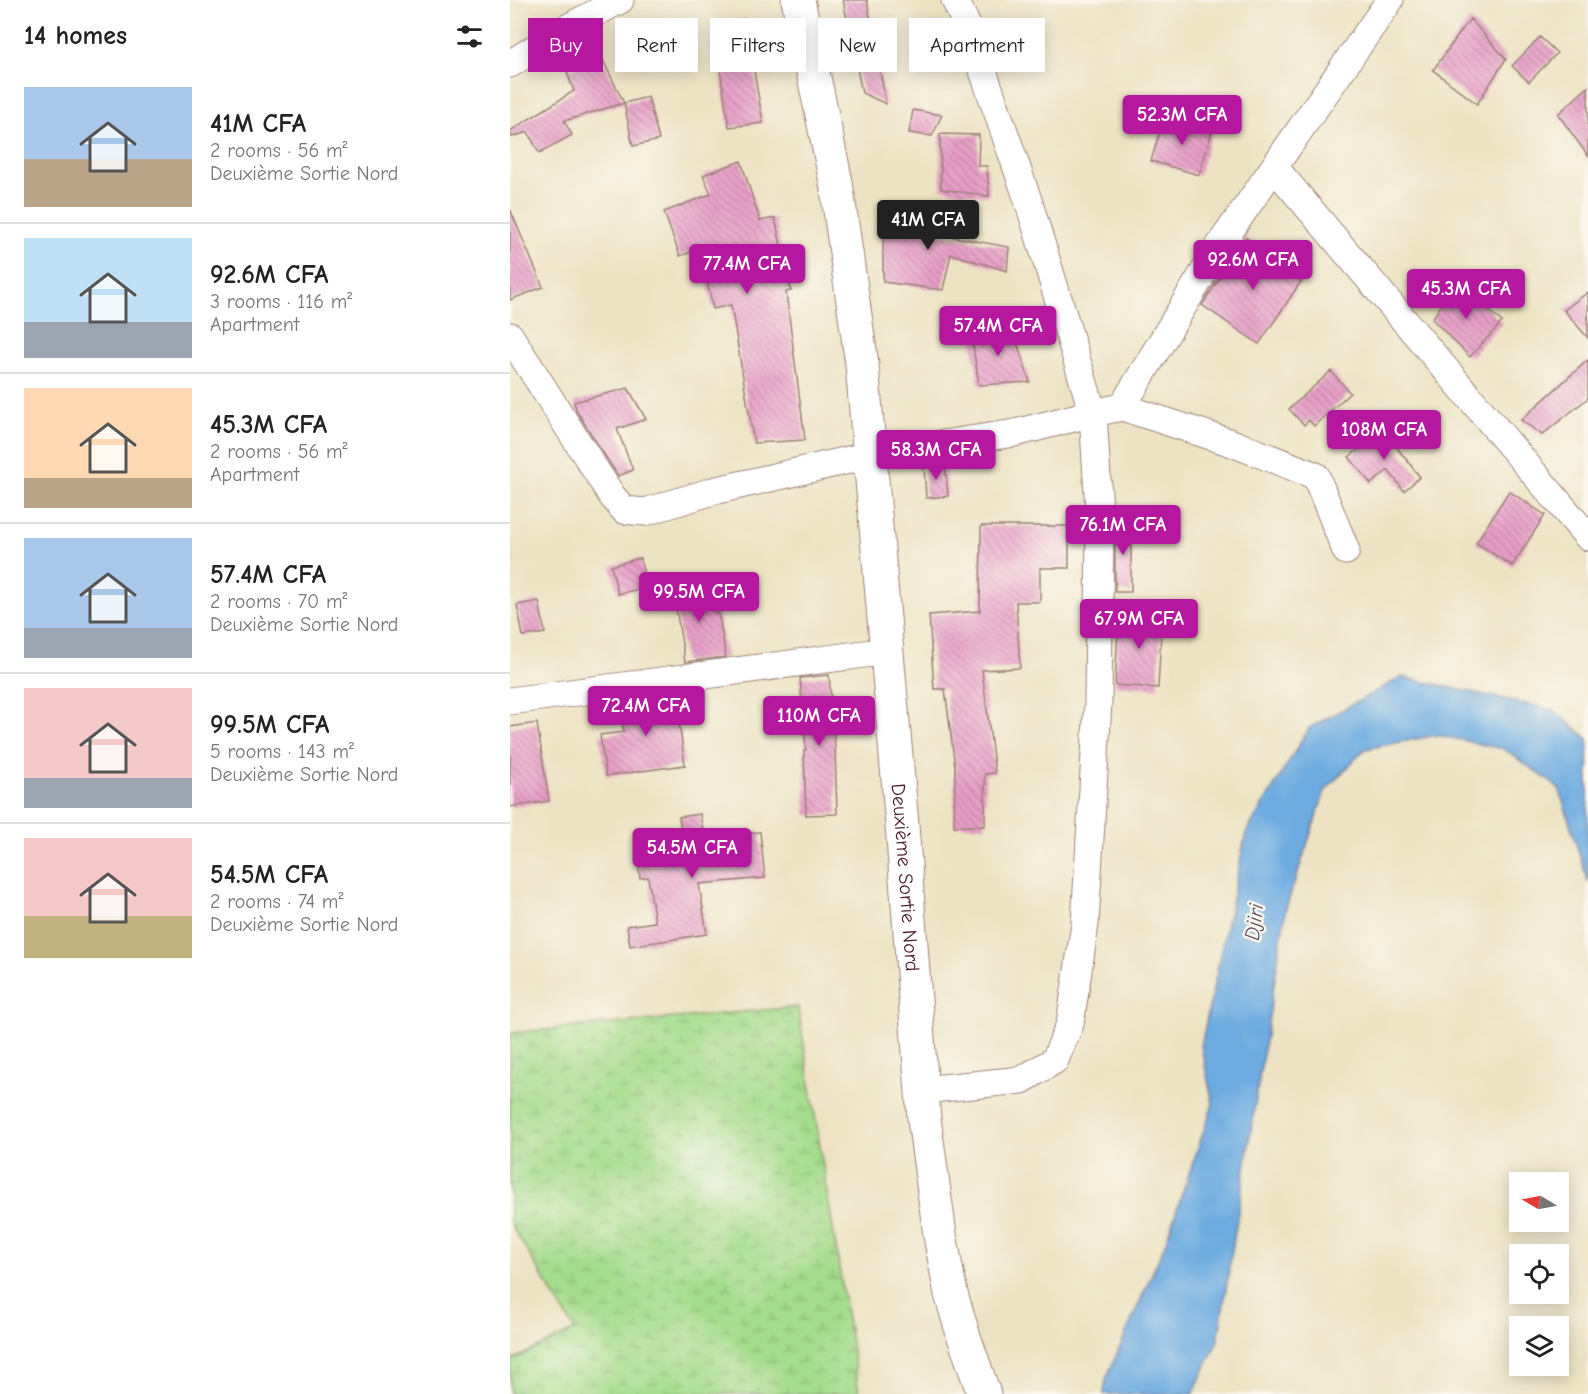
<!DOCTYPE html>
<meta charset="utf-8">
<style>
body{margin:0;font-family:"Comic Neue",sans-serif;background:#f6f6f6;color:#222;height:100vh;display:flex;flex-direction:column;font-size:22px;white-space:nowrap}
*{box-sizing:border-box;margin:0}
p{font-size:20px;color:#767676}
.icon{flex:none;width:33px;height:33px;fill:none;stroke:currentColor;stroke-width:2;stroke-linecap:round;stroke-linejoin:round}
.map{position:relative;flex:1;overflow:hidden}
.drawer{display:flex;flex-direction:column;background:#fff;width:510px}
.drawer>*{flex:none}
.banner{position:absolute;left:18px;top:18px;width:570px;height:54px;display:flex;gap:12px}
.needle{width:39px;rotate:280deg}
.buttons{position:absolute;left:999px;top:1172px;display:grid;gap:12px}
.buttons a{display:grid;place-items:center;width:60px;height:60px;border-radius:0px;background:#fff;box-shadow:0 3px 15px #0003;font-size:30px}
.price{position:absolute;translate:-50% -51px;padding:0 14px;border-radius:6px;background:#b5179e;color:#fff;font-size:20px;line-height:39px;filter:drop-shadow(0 2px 3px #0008)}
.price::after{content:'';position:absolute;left:50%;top:36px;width:18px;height:14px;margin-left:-9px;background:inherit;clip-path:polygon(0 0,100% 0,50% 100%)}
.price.selected{background:#222;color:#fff}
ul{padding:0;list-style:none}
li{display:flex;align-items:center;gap:18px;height:150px;padding:0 24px}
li+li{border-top:2px solid #e0e0e0}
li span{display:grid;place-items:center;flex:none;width:168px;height:120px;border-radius:0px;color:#555}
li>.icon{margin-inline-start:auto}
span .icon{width:72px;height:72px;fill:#fffc;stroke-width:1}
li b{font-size:26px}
h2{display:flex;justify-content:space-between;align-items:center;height:72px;padding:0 24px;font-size:26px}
.tag{padding:0 21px;border-radius:0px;background:#fff;box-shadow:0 3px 15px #0003;font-size:21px;line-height:54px}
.tag.selected{background:#b5179e;color:#fff}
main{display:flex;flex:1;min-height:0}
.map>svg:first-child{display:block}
.wetland{fill:url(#wetland-marsh);stroke:#777d5c;stroke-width:1.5}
.water{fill:#6dabe0;stroke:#5c6586;stroke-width:1.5}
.building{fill:url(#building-back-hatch)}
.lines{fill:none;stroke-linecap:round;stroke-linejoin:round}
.street-casing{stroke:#9c8178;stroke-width:29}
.primary-casing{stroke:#9c8178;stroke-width:35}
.street{stroke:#fff;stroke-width:27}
.primary{stroke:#fff;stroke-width:33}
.labels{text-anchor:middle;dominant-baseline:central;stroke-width:5;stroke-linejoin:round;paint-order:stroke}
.street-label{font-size:20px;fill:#4a1f2b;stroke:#fbf7ec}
.water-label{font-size:21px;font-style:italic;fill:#56506a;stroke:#fbf7ec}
</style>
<main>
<section class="drawer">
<h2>14 homes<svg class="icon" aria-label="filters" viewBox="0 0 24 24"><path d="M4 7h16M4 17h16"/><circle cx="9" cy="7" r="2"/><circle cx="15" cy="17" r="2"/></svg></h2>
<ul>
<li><span style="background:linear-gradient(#a9c7e8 60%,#b9a48a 0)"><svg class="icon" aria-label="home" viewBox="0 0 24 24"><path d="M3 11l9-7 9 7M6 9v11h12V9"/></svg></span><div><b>41M CFA</b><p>2 rooms · 56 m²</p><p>Deuxième Sortie Nord</p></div></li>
<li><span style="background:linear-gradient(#bfe0f5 70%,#9aa5b1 0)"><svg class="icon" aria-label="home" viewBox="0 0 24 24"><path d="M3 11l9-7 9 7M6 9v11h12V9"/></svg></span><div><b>92.6M CFA</b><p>3 rooms · 116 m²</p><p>Apartment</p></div></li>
<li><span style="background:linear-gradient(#ffd9b3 75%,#b9a48a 0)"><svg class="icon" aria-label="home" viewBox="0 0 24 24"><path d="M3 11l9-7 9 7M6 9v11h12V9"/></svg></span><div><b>45.3M CFA</b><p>2 rooms · 56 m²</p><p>Apartment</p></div></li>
<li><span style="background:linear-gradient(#a9c7e8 75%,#9aa5b1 0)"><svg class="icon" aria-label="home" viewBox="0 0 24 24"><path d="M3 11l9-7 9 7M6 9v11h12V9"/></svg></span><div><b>57.4M CFA</b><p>2 rooms · 70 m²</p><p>Deuxième Sortie Nord</p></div></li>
<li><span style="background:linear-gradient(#f6c9c9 75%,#9aa5b1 0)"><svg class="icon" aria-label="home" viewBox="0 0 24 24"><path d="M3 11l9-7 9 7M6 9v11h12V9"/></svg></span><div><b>99.5M CFA</b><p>5 rooms · 143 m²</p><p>Deuxième Sortie Nord</p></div></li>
<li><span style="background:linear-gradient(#f6c9c9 65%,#c2b280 0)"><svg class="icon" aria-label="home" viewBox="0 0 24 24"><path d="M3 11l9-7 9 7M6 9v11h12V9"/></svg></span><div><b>54.5M CFA</b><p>2 rooms · 74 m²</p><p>Deuxième Sortie Nord</p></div></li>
</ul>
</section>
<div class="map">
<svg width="1078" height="1394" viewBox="0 0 1078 1394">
<defs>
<pattern id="wetland-marsh" width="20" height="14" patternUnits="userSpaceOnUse" patternTransform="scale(1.5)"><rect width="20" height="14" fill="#a4db8c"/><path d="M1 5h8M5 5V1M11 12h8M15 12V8" fill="none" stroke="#8fbc79"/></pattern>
<pattern id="building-back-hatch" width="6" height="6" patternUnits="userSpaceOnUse" patternTransform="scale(1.5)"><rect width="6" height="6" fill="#e79ec7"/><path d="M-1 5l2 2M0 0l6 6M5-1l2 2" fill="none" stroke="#bd80a2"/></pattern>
</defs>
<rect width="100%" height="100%" fill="#fbf7ec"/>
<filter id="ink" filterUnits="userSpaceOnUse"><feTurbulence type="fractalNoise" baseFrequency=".0167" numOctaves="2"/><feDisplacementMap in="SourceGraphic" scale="12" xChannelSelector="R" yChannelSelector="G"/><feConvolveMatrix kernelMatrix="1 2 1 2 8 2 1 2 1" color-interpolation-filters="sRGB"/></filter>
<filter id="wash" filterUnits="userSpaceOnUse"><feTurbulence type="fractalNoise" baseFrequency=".008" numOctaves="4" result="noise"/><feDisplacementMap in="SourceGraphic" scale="24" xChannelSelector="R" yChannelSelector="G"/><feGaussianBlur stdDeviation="1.35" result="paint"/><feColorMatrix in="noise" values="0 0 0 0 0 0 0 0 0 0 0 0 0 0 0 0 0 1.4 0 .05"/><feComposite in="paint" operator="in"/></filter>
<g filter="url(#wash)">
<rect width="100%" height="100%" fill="#ede3c4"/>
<!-- wetland -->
<path class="wetland" d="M288,1007L349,1394H0V1361L65,1330L0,1223V1033Z"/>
<!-- water -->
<path class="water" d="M892,677L1044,710L1078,739V882L1049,788L994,749L927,735L855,749L815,791L776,908L708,1340L683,1394H594L596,1379L655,1244L703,1104L691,1046L736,833L799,728Z"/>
<g id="blocks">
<!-- building -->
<path class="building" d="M333,0H357L376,104L352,93Z
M235,19L253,123L219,127L203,25Z
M960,19L996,59L967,104L923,70Z
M1030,37L1047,53L1019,82L1002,66Z
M89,52L114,103L54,121L62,135L29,153L18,132L2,137L0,131L64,91L57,72Z
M1078,87V156L1048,114Z
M138,97L149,140L123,146L114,103Z
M403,110L432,115L422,136L399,133Z
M654,118L702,132L689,175L641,161Z
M430,134L469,135L468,166H477L479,196L431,189Z
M231,161L250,221L265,218L281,291L276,292L295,440L244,443L221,305L203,309L190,249L170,256L154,212L201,194L193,175Z
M373,205L423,220L421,233L499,247L497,271L441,254L433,290L373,282Z
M0,209L33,287L0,300Z
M736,238L794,277L749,344L692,305Z
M947,282L992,322L960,357L922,319Z
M1078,292V338L1054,310Z
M501,324L520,382L469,385L461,333Z
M1078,360V398L1032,435L1011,420Z
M821,371L840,393L804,426L799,420L794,425L779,409Z
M118,388L136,419L107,429L123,470L108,476L67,412L64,402Z
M873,430L910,477L894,491L878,470L861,484L839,457Z
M435,463L438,496L416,498L414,467Z
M999,491L1035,515L1002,566L966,543Z
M605,520H621V592H605Z
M471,526H559V568H530V602H506L510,668L472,670L485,773L475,774V826H444L445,767L435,689H424L419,615L470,611Z
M130,558L137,587L108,594L101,566Z
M203,583L216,657L175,662L163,590Z
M29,601L35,633L13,636L7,605Z
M609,612L652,614L648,688L605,685Z
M319,675L325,747L327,814L296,815L294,750H296L290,678Z
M171,694L175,720L169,722L175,765L96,776L90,735L114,732L108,702Z
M27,723L39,801L0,807V727Z
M190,814L194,837L250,832L255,878L189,884L197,934L120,946L117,926L145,922L138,877L130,878L127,854L174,846L169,817Z"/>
</g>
</g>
<g filter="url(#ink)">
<use href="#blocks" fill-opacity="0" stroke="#9c8178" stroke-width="1.5"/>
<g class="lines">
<!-- street casing -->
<g class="street-casing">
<path id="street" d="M0,64L57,28L110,0
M764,167L1078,537
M0,336L102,496L114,510L135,512L203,491L361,455L505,433L583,413L612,407L722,443L806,476L836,551
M612,407L712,242L880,0
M0,701L377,651
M412,1090L512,1080L545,1060L560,1024L575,924L588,703L590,526L583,413L518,200L458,28L445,0"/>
</g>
<!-- primary casing -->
<g class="primary-casing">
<g id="primary">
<path id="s1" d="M288,0L326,182L352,365L392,825L414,1119L430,1235L441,1294L453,1334L474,1394"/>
</g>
</g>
<!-- street -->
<use href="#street" class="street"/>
<!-- primary -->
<use href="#primary" class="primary"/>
</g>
</g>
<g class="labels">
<!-- street labels -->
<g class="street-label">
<text stroke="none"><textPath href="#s1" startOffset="885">Deuxième Sortie Nord</textPath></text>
</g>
<!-- water labels -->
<g class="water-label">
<text transform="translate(744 922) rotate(-82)">Djiri</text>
</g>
</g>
</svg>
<div class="buttons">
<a><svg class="needle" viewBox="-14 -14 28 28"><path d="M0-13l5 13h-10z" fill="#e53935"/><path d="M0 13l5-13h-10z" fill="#767676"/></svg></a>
<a><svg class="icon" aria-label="locate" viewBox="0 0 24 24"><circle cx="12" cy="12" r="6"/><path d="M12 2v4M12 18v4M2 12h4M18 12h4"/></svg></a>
<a><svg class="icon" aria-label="layers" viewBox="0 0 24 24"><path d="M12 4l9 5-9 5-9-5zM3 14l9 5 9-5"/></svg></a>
</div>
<b class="price" style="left:672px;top:146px">52.3M CFA</b>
<b class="price selected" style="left:418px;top:251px">41M CFA</b>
<b class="price" style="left:743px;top:291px">92.6M CFA</b>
<b class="price" style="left:237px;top:295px">77.4M CFA</b>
<b class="price" style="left:956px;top:320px">45.3M CFA</b>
<b class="price" style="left:488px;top:357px">57.4M CFA</b>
<b class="price" style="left:874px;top:461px">108M CFA</b>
<b class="price" style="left:426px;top:481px">58.3M CFA</b>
<b class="price" style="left:613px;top:556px">76.1M CFA</b>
<b class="price" style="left:189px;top:623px">99.5M CFA</b>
<b class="price" style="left:629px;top:650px">67.9M CFA</b>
<b class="price" style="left:136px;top:737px">72.4M CFA</b>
<b class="price" style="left:309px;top:747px">110M CFA</b>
<b class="price" style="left:182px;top:879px">54.5M CFA</b>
<div class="banner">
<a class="tag selected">Buy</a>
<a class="tag">Rent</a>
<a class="tag">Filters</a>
<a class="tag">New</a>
<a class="tag">Apartment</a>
</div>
</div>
</main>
